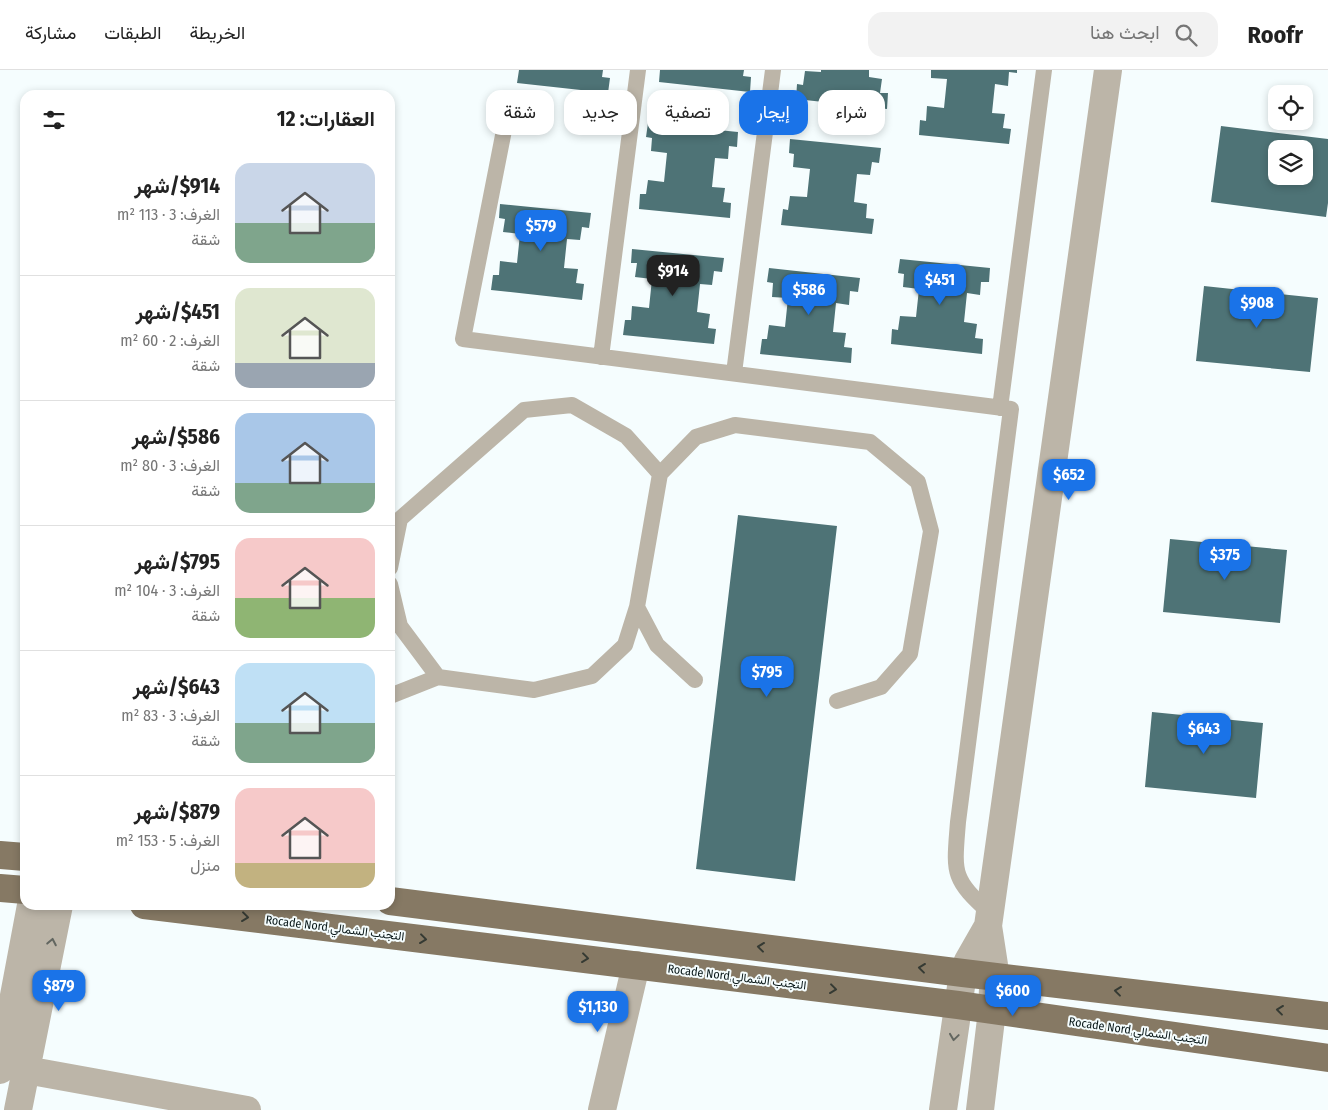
<!DOCTYPE html>
<html lang="ar">
<meta charset="utf-8">
<style>
body{margin:0;font-family:"Fira Sans Condensed",Vazirmatn,sans-serif;background:#f2f2f2;color:#222;direction:rtl;height:100vh;display:flex;flex-direction:column;font-size:19px;white-space:nowrap}
*{box-sizing:border-box;margin:0}
p{font-size:16px;color:#767676}
.icon{flex:none;width:28px;height:28px;fill:none;stroke:currentColor;stroke-width:2;stroke-linecap:round;stroke-linejoin:round}
.map{position:relative;flex:1;overflow:hidden;direction:ltr}
.side{position:absolute;left:20px;top:20px;width:375px;height:820px;display:flex;flex-direction:column;background:#fff;border-radius:15px;box-shadow:0 2px 8px #0003;direction:rtl}
.side>*{flex:none}
.guide{position:absolute;left:410px;top:20px;width:475px;height:45px;direction:rtl;display:flex;gap:10px}
.controls{position:absolute;left:1268px;top:15px;display:grid;gap:10px}
.controls a{display:grid;place-items:center;width:45px;height:45px;border-radius:10px;background:#fff;box-shadow:0 2px 8px #0003;font-size:25px}
.price{position:absolute;translate:-50% -42px;padding:0 11px;border-radius:10px;background:#1a73e8;color:#fff;font-size:16px;line-height:32px;filter:drop-shadow(0 1px 2px #0008)}
.price::after{content:'';position:absolute;left:50%;top:30px;width:15px;height:11px;margin-left:-8px;background:inherit;clip-path:polygon(0 0,100% 0,50% 100%)}
.price.selected{background:#222;color:#fff}
ul{padding:0;list-style:none}
li{display:flex;align-items:center;gap:15px;height:125px;padding:0 20px}
li+li{border-top:1px solid #e0e0e0}
li span{display:grid;place-items:center;flex:none;width:140px;height:100px;border-radius:15px;color:#555}
li>.icon{margin-inline-start:auto}
span .icon{width:60px;height:60px;fill:#fffc;stroke-width:1}
li b{font-size:21px}
h2{display:flex;justify-content:space-between;align-items:center;height:60px;padding:0 20px;font-size:21px}
.tag{padding:0 18px;border-radius:15px;background:#fff;box-shadow:0 2px 8px #0003;font-size:18px;line-height:45px}
.tag.selected{background:#1a73e8;color:#fff}
header{display:flex;align-items:center;gap:30px;box-sizing:border-box;height:70px;padding:0 25px;background:#fff;border-bottom:1px solid #e0e0e0}
header strong{font-size:24px}
nav{display:flex;gap:28px;margin-inline-start:auto;font-size:18px}
.search{width:350px;height:45px;background:#f2f2f2;display:flex;align-items:center;gap:12px;box-sizing:border-box;padding:0 18px;border-radius:15px;color:#767676;font-size:19px}
.map>svg:first-child{display:block}
.building{fill:#4e7376;fill-rule:evenodd}
.lines{fill:none;stroke-linecap:round;stroke-linejoin:round}
.service{stroke:#bcb5a8;stroke-width:16}
.minor{stroke:#bcb5a8;stroke-width:28}
.tertiary{stroke:#bcb5a8;stroke-width:28}
.primary{stroke:#867964;stroke-width:28}
.oneway{stroke:#353a33}
.oneway2{stroke:#626660}
.labels{text-anchor:middle;dominant-baseline:central;stroke-width:4;stroke-linejoin:round;paint-order:stroke}
.street-label{font-size:12px;fill:#091819;stroke:#f5fdfe}
</style>
<header>
<strong>Roofr</strong>
<div class="search"><svg class="icon" aria-label="search" viewBox="0 0 24 24"><circle cx="10" cy="10" r="6"/><path d="M15 15l6 6"/></svg>ابحث هنا</div>
<nav><a>الخريطة</a><a>الطبقات</a><a>مشاركة</a></nav>
</header>
<div class="map">
<svg width="1328" height="1040" viewBox="0 0 1328 1040">
<rect width="100%" height="100%" fill="#f5fdfe"/>
<!-- building -->
<path class="building" d="M519,0H603L602,7L610,8L608,23L517,13Z
M660,0H744L743,6L751,7L750,22L659,12Z
M821,0H869V7L882,9L880,23H888L887,39L796,29L797,14L803,15L805,1L821,2Z
M931,0H1017V3L1009,2L1008,16L995,14L992,43L1005,44L1003,58L1011,59L1009,74L919,65L920,50L926,51L927,36L944,38L947,9L931,8Z
M648,53L738,62L737,77L729,76L728,89L715,88L712,117L725,118L723,132L731,133L730,148L639,139L640,124H646L648,110L664,112L667,83L651,81L652,68L646,67Z
M1221,56L1328,69V133L1326,147L1211,132ZM1276,79H1304V106H1276Z
M790,69L881,78L879,93L872,92L870,105L857,104L854,132L867,134L866,148L874,149L872,164L781,155L783,139L788,140L790,126L807,127L810,99L793,97L794,84L789,83Z
M500,134L591,143L589,158L582,157L580,170L567,169L564,198L578,199L576,213L584,214L582,230L491,220L493,205H499L500,191L517,193L520,164L503,162L505,149L499,148Z
M632,179L724,188L722,202L714,201L712,215L700,214L697,242L710,244L708,258L716,259L714,274L623,265L625,250H631L632,236L649,238L652,209L635,207L637,193H631Z
M900,189L990,198L989,212H981L980,225L967,223L964,252L977,254L975,268L983,269L982,284L891,274L892,259L898,260L900,246L916,247L919,219L903,217L904,204L898,203Z
M769,198L860,208L858,222L850,221L849,235L836,233L833,262L846,263L844,277L852,278L851,293L760,284L762,269H767L769,255L785,257L788,228L772,227L773,213L767,212Z
M1204,216L1318,228L1310,302L1196,291Z
M738,445L837,456L795,811L696,799Z
M1170,469L1287,480L1280,553L1163,542Z
M1152,642L1263,653L1256,728L1145,717Z"/>
<g class="lines">
<!-- service -->
<path class="service" d="M507,45L463,269L1011,339L958,752C954,803 951,808 990,843
M601,287L638,0
M734,303L773,0
M1000,338L1044,0
M390,498L400,449L524,340L572,335L626,366L660,404
M390,514L400,556L438,607
M637,537L657,575L695,610
M390,626L438,607L534,620L592,606L625,575L637,537L660,404L696,367L735,355L870,372L918,412L931,461L910,584L881,617L837,631"/>
<!-- minor -->
<path class="minor" d="M0,1000L31,835
M26,1000L247,1040
M18,1040L59,835
M602,1040L636,895"/>
<!-- tertiary -->
<path class="tertiary" d="M943,1040L963,903L968,891L988,856
M980,1040L992,941L994,895L988,856L1108,0"/>
<!-- primary -->
<path class="primary" d="M0,785L25,787
M0,818L25,820
M390,831L963,903L1328,946
M144,835L958,935L1328,988"/>
</g>
<!-- one-way arrows -->
<defs><path id="oneway-chevron" d="M-2-3.5L2.5 0L-2 3.5" fill="none" stroke-width="1.6" stroke-linecap="round" stroke-linejoin="round" transform="scale(1.25)"/></defs>
<g class="oneway">
<use href="#oneway-chevron" transform="translate(245 847) rotate(7)"/>
<use href="#oneway-chevron" transform="translate(423 869) rotate(7)"/>
<use href="#oneway-chevron" transform="translate(761 877) rotate(-173)"/>
<use href="#oneway-chevron" transform="translate(585 888) rotate(7)"/>
<use href="#oneway-chevron" transform="translate(922 898) rotate(-173)"/>
<use href="#oneway-chevron" transform="translate(833 919) rotate(7)"/>
<use href="#oneway-chevron" transform="translate(1118 921) rotate(-173)"/>
<use href="#oneway-chevron" transform="translate(1280 940) rotate(-173)"/>
</g>
<g class="oneway2">
<use href="#oneway-chevron" transform="translate(52 872) rotate(-79)"/>
<use href="#oneway-chevron" transform="translate(954 967) rotate(98)"/>
</g>
<g class="labels">
<!-- street labels -->
<g class="street-label">
<text transform="translate(335 858) rotate(7)">Rocade Nord,التجنب الشمالي</text>
<text transform="translate(737 907) rotate(7)">Rocade Nord,التجنب الشمالي</text>
<text transform="translate(1138 961) rotate(8)">Rocade Nord,التجنب الشمالي</text>
</g>
</g>
</svg>
<div class="controls">
<a><svg class="icon" aria-label="locate" viewBox="0 0 24 24"><circle cx="12" cy="12" r="6"/><path d="M12 2v4M12 18v4M2 12h4M18 12h4"/></svg></a>
<a><svg class="icon" aria-label="layers" viewBox="0 0 24 24"><path d="M12 4l9 5-9 5-9-5zM3 14l9 5 9-5"/></svg></a>
</div>
<b class="price" style="left:541px;top:182px">$579</b>
<b class="price selected" style="left:673px;top:227px">$914</b>
<b class="price" style="left:940px;top:236px">$451</b>
<b class="price" style="left:809px;top:246px">$586</b>
<b class="price" style="left:1257px;top:259px">$908</b>
<b class="price" style="left:1069px;top:431px">$652</b>
<b class="price" style="left:1225px;top:511px">$375</b>
<b class="price" style="left:767px;top:628px">$795</b>
<b class="price" style="left:1204px;top:685px">$643</b>
<b class="price" style="left:59px;top:942px">$879</b>
<b class="price" style="left:1013px;top:947px">$600</b>
<b class="price" style="left:598px;top:963px">$1,130</b>
<div class="guide">
<a class="tag">شراء</a>
<a class="tag selected">إيجار</a>
<a class="tag">تصفية</a>
<a class="tag">جديد</a>
<a class="tag">شقة</a>
</div>
<section class="side">
<h2>العقارات: 12<svg class="icon" aria-label="filters" viewBox="0 0 24 24"><path d="M4 7h16M4 17h16"/><circle cx="9" cy="7" r="2"/><circle cx="15" cy="17" r="2"/></svg></h2>
<ul>
<li><span style="background:linear-gradient(#c9d6e8 60%,#7fa58c 0)"><svg class="icon" aria-label="home" viewBox="0 0 24 24"><path d="M3 11l9-7 9 7M6 9v11h12V9"/></svg></span><div><b>$914/شهر</b><p>الغرف: 3 · 113 m²</p><p>شقة</p></div></li>
<li><span style="background:linear-gradient(#dfe7d0 75%,#9aa5b1 0)"><svg class="icon" aria-label="home" viewBox="0 0 24 24"><path d="M3 11l9-7 9 7M6 9v11h12V9"/></svg></span><div><b>$451/شهر</b><p>الغرف: 2 · 60 m²</p><p>شقة</p></div></li>
<li><span style="background:linear-gradient(#a9c7e8 70%,#7fa58c 0)"><svg class="icon" aria-label="home" viewBox="0 0 24 24"><path d="M3 11l9-7 9 7M6 9v11h12V9"/></svg></span><div><b>$586/شهر</b><p>الغرف: 3 · 80 m²</p><p>شقة</p></div></li>
<li><span style="background:linear-gradient(#f6c9c9 60%,#8fb573 0)"><svg class="icon" aria-label="home" viewBox="0 0 24 24"><path d="M3 11l9-7 9 7M6 9v11h12V9"/></svg></span><div><b>$795/شهر</b><p>الغرف: 3 · 104 m²</p><p>شقة</p></div></li>
<li><span style="background:linear-gradient(#bfe0f5 60%,#7fa58c 0)"><svg class="icon" aria-label="home" viewBox="0 0 24 24"><path d="M3 11l9-7 9 7M6 9v11h12V9"/></svg></span><div><b>$643/شهر</b><p>الغرف: 3 · 83 m²</p><p>شقة</p></div></li>
<li><span style="background:linear-gradient(#f6c9c9 75%,#c2b280 0)"><svg class="icon" aria-label="home" viewBox="0 0 24 24"><path d="M3 11l9-7 9 7M6 9v11h12V9"/></svg></span><div><b>$879/شهر</b><p>الغرف: 5 · 153 m²</p><p>منزل</p></div></li>
</ul>
</section>
</div>
